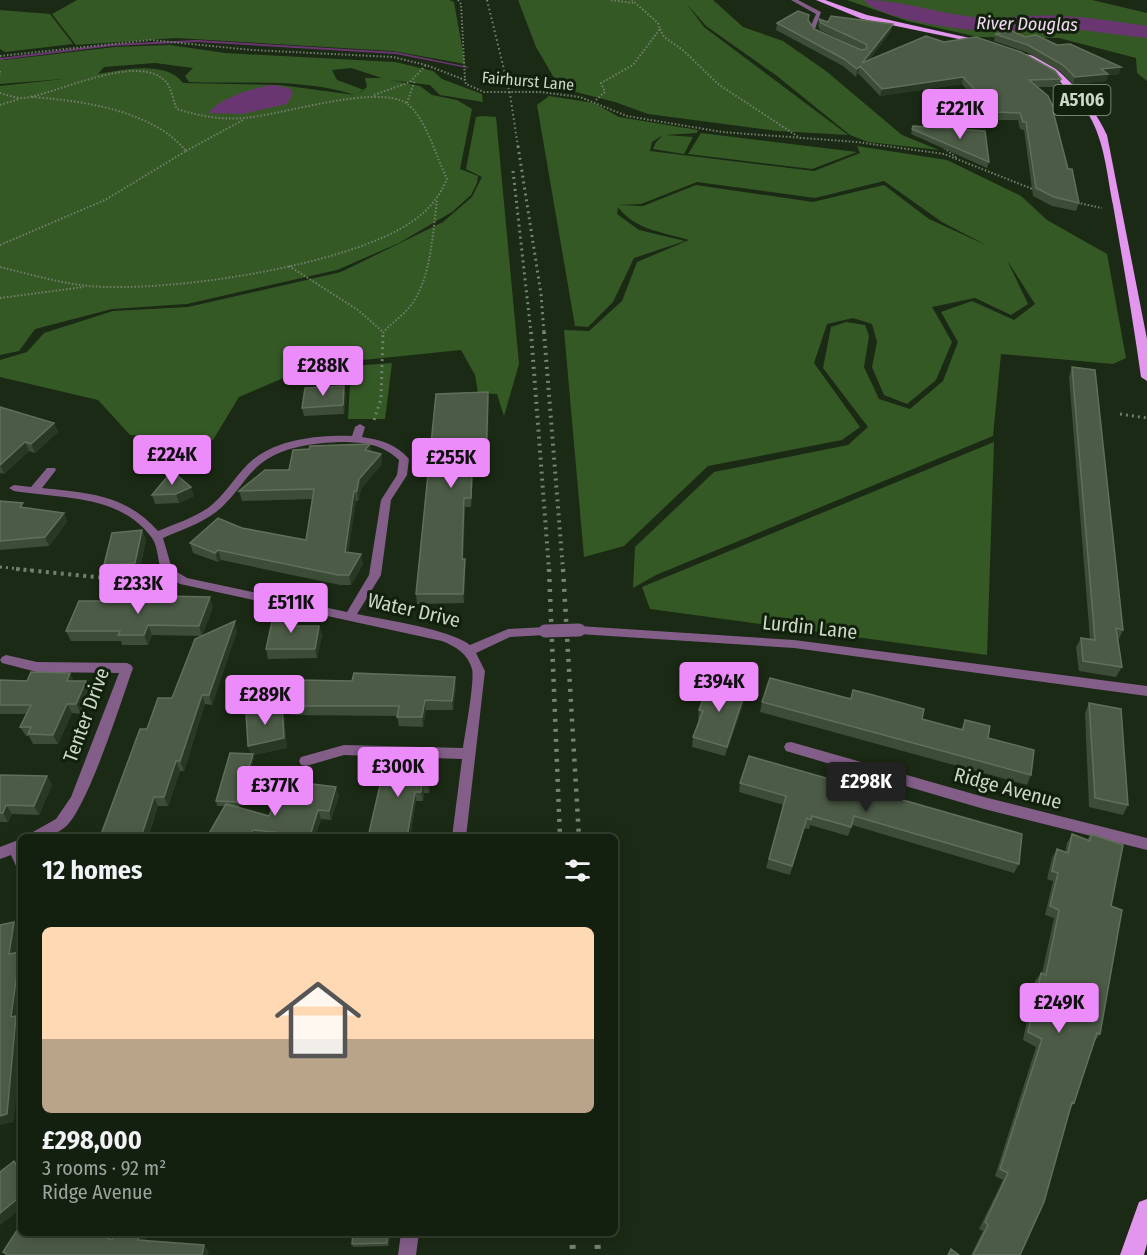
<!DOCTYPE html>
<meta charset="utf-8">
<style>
body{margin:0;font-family:"Fira Sans Condensed",sans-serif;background:#212d1d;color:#f1f3f6;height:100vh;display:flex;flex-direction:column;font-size:22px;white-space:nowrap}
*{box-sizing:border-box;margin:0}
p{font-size:20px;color:#9da39e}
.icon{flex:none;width:33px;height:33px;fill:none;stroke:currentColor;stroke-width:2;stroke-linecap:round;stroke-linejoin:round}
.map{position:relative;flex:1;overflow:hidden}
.side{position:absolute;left:18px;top:834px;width:600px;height:402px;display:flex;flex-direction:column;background:#14200f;border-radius:9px;box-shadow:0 3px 15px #0003,0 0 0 2px #333e2f}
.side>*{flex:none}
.price{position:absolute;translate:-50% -51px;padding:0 14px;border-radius:6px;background:#ec8cfb;color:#111;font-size:20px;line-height:39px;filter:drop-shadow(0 2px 3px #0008)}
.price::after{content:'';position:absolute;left:50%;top:36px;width:18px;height:14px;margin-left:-9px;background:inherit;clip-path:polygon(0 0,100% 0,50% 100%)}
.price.current{background:#222;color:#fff}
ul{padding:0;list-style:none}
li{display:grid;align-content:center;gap:12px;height:318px;padding:0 24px}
li span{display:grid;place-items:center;height:186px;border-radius:9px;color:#555}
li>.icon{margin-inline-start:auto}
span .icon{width:108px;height:108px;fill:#fffc;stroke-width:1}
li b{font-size:26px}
h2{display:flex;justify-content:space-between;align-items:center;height:72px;padding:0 24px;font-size:26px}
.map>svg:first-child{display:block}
.green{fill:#355925;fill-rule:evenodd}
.water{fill:#6a3672}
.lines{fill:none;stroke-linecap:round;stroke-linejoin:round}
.stream{fill:#6a3672;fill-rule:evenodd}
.river{fill:#6a3672;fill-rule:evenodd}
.path-far2{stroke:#737f6d;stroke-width:2;stroke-dasharray:1.5 2;stroke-linecap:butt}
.path-far1{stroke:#737f6d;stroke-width:3;stroke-dasharray:2 4;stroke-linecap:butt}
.path{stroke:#737f6d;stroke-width:4;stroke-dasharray:3 4.5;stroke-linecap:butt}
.minor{fill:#835e89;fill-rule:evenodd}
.primary{fill:#e396ee;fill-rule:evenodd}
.rail-far4{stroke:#778372;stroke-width:2;stroke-dasharray:1.5 3;stroke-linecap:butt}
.rail-far3{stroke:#778372;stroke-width:3;stroke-dasharray:2 4;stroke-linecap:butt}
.rail-far2{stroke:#778372;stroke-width:4;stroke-dasharray:2 5;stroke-linecap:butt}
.rail-far1{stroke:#778372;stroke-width:4.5;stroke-dasharray:3 7;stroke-linecap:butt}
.rail{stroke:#778372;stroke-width:6;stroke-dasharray:4 8;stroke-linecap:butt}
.minor-bridge{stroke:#835e89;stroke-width:13}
.wall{fill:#3c4c36}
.shaded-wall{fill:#283822}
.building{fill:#4c5b46;stroke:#606f5a;stroke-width:1.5}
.labels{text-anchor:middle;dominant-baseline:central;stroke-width:6;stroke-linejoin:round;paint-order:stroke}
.far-street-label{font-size:16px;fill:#cdd7c9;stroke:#11200b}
.far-water-label{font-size:18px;font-style:italic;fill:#f7d8fb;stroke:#11200b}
.shield{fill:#11200b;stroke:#95a090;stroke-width:1.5}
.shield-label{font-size:18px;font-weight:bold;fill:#cdd7c9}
.street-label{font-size:20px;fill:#cdd7c9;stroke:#11200b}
</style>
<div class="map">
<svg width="1147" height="1255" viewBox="0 0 1147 1255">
<rect width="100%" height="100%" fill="#1b2a14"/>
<!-- green -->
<path class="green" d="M77,0H449L454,2L465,64L393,51L176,38L76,45L52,14Z
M518,0H713L743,27L783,41L826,71L902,135L939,150L868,142L850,135L777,76L706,26L686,3L704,27L848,135L778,131L648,114L615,102L560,88L536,47Z
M847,0H1092L1147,13V81L1137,73L1136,58L1059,38L978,37L907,21Z
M0,10L50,14L73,44L5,52L0,49Z
M170,45L225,53L395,62L433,71L442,79L482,94L483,102L440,95L430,85L390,80L420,86L432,95L457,100L472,109L460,169L478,176L477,183L471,195L452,212L399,243L337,270L187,304L112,309L35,329L19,351L0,355V86L63,79L0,84V57L4,60L115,47ZM155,63L193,68L185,76L189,82C243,84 303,78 355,95L280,85L183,83C166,60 122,70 98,74L104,67ZM351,68L382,78H365L367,87L356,95L364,90L337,80L332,70Z
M549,96L594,103L619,117L698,130L697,133L665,135L693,137L684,154L653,149L656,142L663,135L652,142L650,151L814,171L860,153L857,146L947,160L1021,196L1047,220L1107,254L1126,358L1113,364L1001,354L993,436L656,575L633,588L635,547L714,472L848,445L868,427L823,368L831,327L846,322L865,325L869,336L864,367L879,399L910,409L943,381L958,342L941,312L972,301L1014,320L1035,304L1007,260L1028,304L1011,315L975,298L932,307L952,342L936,380L907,404L884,395L872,367L877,342L872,324L853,318L827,324L814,363L860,427L842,440L708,466L624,546L584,557L564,330L589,331L622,301L637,262L689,240C663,232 635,230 618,207L617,214L639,230L685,241L634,258L613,302L588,327L575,326L537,105ZM884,181L942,222L988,246L929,219L884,185L813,202L696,185L643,206L618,205L641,204L697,182L815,198Z
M482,116L496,117L519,364L504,416L497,394L478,393L475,375L461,350L314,365L239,397L213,440L130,435L98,400L0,377V360L27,352L44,333L113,311L188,307L341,272L443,222L472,197L482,177L466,169L476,117Z
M701,133L857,152L812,169L688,154Z
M392,363L385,419H348L351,366Z
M994,442L987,655L650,609L642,587Z"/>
<!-- water -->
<path class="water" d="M273,85L289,88L293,93L287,104L242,114L209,113C218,98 256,87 273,85Z"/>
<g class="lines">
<!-- stream -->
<path class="stream" d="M197,40L396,52L469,67L467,68L396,54L197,42L112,46L0,60V58L112,44Z"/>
<!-- river -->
<path class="river" d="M864,0C901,0 936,13 973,17C1002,20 1030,14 1060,16C1089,17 1118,22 1147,26V38C1118,35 1089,30 1060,28C1040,27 1020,32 1001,32C975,32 878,20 864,0Z"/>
<!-- path-far2 -->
<path class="path-far2" d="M458,0L461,4L465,80
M611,0L633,3
M660,29L664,37L684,51L718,84L800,138
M0,56L150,40L252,50L393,57L426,65L465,80L466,84L484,92H540L580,97L627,116L722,132L857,142L944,154L1035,190
M0,71V75
M0,93C7,95 15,98 23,98C56,95 140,50 167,83C172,90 173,101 177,109C199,116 221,120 244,118C282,115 376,84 406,103C425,115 437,159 447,179C439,197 430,209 413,221C349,266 168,293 89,286C59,283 29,274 0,267
M374,95L410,82L426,65
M596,100L605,92L601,83L633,65L660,29L658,23L632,0
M407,103L415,80
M0,105L19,99
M944,148L957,158
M186,151L243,120
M1074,202L1102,208
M0,245L105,200L186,151C153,110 79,100 30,97
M289,266L358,310L383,332
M0,298L84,287
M383,333C391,323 404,315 412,304C432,274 432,235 437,201"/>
<!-- path-far1 -->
<path class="path-far1" d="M1120,414L1147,418
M374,420L381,399L383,332
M0,567L31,570"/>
<!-- path -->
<path class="path" d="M16,569L157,583"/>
<!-- minor -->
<path class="minor" d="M791,0H798L821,12L815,29L824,35V37H820L809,30L816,14Z
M360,424L365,427L362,437C381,440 396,444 409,459L407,475L391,500L381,575L357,614C386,620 449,629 470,645L508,629L545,627L551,631L545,635L510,637L476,653L485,671L466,837H452L462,759L344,755L306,766L301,765L299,761L301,757L344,745L463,748C465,733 475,680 472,669C468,654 455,646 442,641L180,584L163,574C157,563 159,548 152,538C120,494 62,499 14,491L9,488L14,485L31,487L47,468H55L56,470L42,488C88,493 125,494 158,531C175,524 193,518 208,508C224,496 234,478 248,464C274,439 318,435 352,436L355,427ZM338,442C361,442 381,443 399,460L397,475L381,500L369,575L347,612L187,578L172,569L163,538C181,530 200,524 216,512C230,501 239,487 250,474C273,448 305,444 338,442Z
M579,626L794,640L1147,686V696L794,648L579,634L573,630Z
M6,655L37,662L127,663L131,665L133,668C122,699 86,813 64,828C52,837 43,837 29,837L31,833L56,819L71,797L119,673L37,672L2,663L0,660L2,657Z
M791,742L984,797L1147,838V850L984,809L786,751L784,747L786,743Z
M21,839V868L16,866L11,855L0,859V847Z
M401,1233H419L416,1255H398Z"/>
<!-- primary -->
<path class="primary" d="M816,0H825L867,15L992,43L988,45L862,19Z
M1022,54C1054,53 1096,109 1107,135L1147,339V381L1141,377C1133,320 1123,262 1113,205C1107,175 1105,144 1090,117C1074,90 1050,71 1022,58Z
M1147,1199V1244L1144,1255H1120L1139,1202Z"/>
<!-- rail-far4 -->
<path class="rail-far4" d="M487,0L510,94L518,147"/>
<!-- rail-far3 -->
<path class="rail-far3" d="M518,146L541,294L544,333
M513,171L531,333"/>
<!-- rail-far2 -->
<path class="rail-far2" d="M531,332L549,570
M544,332L563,570"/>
<!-- rail-far1 -->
<path class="rail-far1" d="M549,569L560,837
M563,569L579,837"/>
<!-- rail -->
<path class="rail" d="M572,1233L573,1255
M597,1233L598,1255"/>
<!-- minor-bridge -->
<path class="minor-bridge" d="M545,631L579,630"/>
</g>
<!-- wall -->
<path class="wall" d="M819,19L828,22L891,31L869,60L1061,79L1059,87H1038L1055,111L1054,116L1068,169L1079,203L1076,211L1052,206L1033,196L1024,130L1020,129L1018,120H994L962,84L880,96L858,73L856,77L843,66L776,30L777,23L809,21L814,29L862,50L820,30L818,26Z
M995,34L1025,37L1119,74L1108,75L1106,81L1073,84L1061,72L1026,52L994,41Z
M913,126L989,162L987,168L911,134Z
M1072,367L1123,630L1119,639H1118L1122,667L1116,677L1079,671L1076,647L1081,638L1090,639L1069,377Z
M344,386L346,395L344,414L304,416L302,408Z
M488,392L487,476H473L471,507H465L463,559H465V568L464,603L417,604L416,594Z
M0,407L54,423L58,432L35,453L29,451L4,474L0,473Z
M370,444L371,452L381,454L382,464L361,489L358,501H356L348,552L363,564L351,585H340L221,560L218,562L193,553L190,543L242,528L306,540L312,499L242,501L239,491L289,470L309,449Z
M172,471L194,496L179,503L155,504L152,495Z
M0,501L25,508L64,513L67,522L49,546L0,550Z
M142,530L146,540L139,572L108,575L104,565Z
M213,607L202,636L237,631L212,705L205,704L184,771H180L168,806H158L148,837L147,729L172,698L202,636L152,635L148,645H122L121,641H71L66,631Z
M296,613L298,622V626H319L322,636L317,658L268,659L266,649Z
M0,680L86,681L91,691L81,714L72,713L58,744H33L29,736H26L20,727L26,714H0Z
M456,686L453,710H426L423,727L399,726L397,716L291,715L284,699L281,690Z
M745,699L725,756L692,747L693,737L699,720L698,719L699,710Z
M762,702L961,729L965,720L988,738L1031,775L1027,785L760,712Z
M1089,703L1128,805L1123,815L1089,807L1085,713Z
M284,716L287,748L253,755L254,758L240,807H235L269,816L306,804L339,796L331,820L321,819L315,837H209L208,835L225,806H217L216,801L251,753L248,746Z
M391,768L432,770L429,793H424L423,801H416L410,837H368Z
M0,775L47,776L52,785L39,815L12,814L8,822H0Z
M740,783L1019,864L1014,873L852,825L848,836L810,825L809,829L804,828L790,875L766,868L784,805L739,792Z
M1072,834L1087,840L1091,834L1111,906L1100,1034L1095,1041L1074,1103L1071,1108L1020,1255H971L983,1231L979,1229L1003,1180L995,1176L1036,1047L1023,1040L1035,981L1041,973H1042L1054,918L1045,915L1053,881L1047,879L1052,858L1057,849L1065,852L1067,843Z
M390,1233L389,1246L353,1247L352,1244Z"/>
<!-- shaded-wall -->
<path class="shaded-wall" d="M893,24L891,31L862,69V63Z
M860,66L858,73L856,77L857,69Z
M1121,67L1119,74L1108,75L1106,81L1073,84L1075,77L1101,69Z
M963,77L962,84L880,96L882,89Z
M344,386L346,395L344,414L343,405Z
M488,392L489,401L487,476L486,467Z
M54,423L58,432L35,453L31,444Z
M25,442L29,451L4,474L0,465Z
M370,444L371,454L365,450Z
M381,454L382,464L361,489L358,501L357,491L359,479Z
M472,467L473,476L471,507V498Z
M191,487L194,496L179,503L176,494Z
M354,491L356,501L347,562L345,552Z
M464,498L465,507L463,568L462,559Z
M64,513L67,522L49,546L45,537Z
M142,530L146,540L139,572L135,563Z
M218,550L221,560L218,562L215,553Z
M361,554L363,564L351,585L349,575Z
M465,559V568L464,603L463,594Z
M210,597L213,607L202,636L199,626Z
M296,613L298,622L296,636L293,626Z
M235,621L237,631L212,705L209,695Z
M148,625L152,635L148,645L144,635Z
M319,626L322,636L317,658L315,649Z
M70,673L75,683L67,681Z
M455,677L456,686L453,710L452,701Z
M86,681L91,691L81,714L76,704Z
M746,689L745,699L725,756L727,747Z
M202,695L205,704L184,771L180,761Z
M425,700L426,710L423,727L422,717Z
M67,704L72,713L58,744L53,735Z
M282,707L284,716L287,748L253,755L254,758L240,807L238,802L251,755L248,746Z
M176,761L180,771L168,806L164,797Z
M431,761L432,770L429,793L428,785Z
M47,776L52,785L39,815L34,806Z
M422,784L424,793L423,801L421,792Z
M336,787L339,796L331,820L329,811Z
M415,792L416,801L410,837H407Z
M154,797L158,806L148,837H141Z
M6,805L12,814L8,822L3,813Z
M318,810L321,819L315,837H310Z
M253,830L256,837H249Z
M14,922L20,931L16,962L9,954Z
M20,952L21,954V999L18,1019L21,1023V1039L14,1122L0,1125V1129V1116Z
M14,1161L21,1168V1173Z
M21,1196V1209L0,1225V1213Z
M140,1233H142L146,1238L143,1247L138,1240Z
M388,1233H390L389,1246L387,1243Z
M204,1245L209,1252L208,1255H202Z"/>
<!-- building -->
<path class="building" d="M798,11L809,15L808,20L814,29L861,50L867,49L866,44L821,23L819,19L828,22L831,16L893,24L862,63L926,36L944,42L976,37L1021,52L1055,71L1061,79L1029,80L1048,96L1055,111H1053L1068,169H1072L1079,203L1054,197L1036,188L1026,122H1023L1020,113L996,112L963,77L882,89L860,66L857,69L844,59L777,23Z
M1012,31L1025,37L1036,35L1057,45L1070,44L1121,67L1101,69L1108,74L1075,77L1063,65L1028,45L995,34Z
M913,126L985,131L989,162L912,129Z
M1072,367L1095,370L1123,630L1116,628L1122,667L1083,661L1081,638L1095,640Z
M344,386L343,405L302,408L305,388Z
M488,392L486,467H472L471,498H464L462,559H465L463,594H416L436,394Z
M0,407L54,423L31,444L25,442L0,465Z
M370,444L365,450L381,454L359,479L357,491H354L345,552L361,554L349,575H338L218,550L215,553L190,543L218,518L242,528L306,540L314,489L239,491L265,470H289L293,450L309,449L310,446Z
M172,471L191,487L176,494L152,495Z
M0,501L23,503L20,507L64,513L45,537L0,541Z
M142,530L135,563L104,565L112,533Z
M165,596L210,597L199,626L148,625L144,635H118L120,631H66L79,601H162Z
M274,613H296L293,626H319L315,649H266Z
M235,621L209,695H202L180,761H176L164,797H154L141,837H100L140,729H147L158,698H172L195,639Z
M31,672L70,673L67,681H86L76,704H67L53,735L28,734L31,727H20L31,705H0V680L27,681Z
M354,673L455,677L452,701L425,700L422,717H397L399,706H288L281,690L299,684L300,680L352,681Z
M770,678L851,699L853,690L873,695L924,709L922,719L963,730L965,720L990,726L988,738L1034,750L1031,775L762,702Z
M710,680L746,689L727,747L693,737L703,711L699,710Z
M1089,703L1121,709L1128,805L1095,798Z
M282,707L284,738L248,746L246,713Z
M230,753L253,754L238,802L216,801Z
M749,756L1022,834L1019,864L854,816L851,827L812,816L811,820L807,818L792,866L769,859L786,796L740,783Z
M392,760L431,761L428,785L422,784L421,792H415L407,837H368L384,768H391Z
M0,775L47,776L34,806L6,805L3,813H0Z
M312,784L336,787L329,811L318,810L310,836L253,830L249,837H216L208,835L226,804L269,816L275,801L306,804Z
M1072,834L1090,841L1091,834L1123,845L1111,906L1122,910L1100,1034L1097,1033L1074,1103L1072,1102L1044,1202L1020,1255H973L988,1225L985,1222L1008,1173L1000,1169L1042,1039L1028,1032L1041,973L1046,975L1059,910L1050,906L1058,873L1052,871L1057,849L1068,853Z
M14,922L9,954L20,952L11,1017L16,1016L7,1114L0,1116V925Z
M14,1161L21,1173V1196L0,1213V1172Z
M21,1224V1233H97L112,1240L114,1233H140L138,1240L204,1245L202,1255H8L3,1252Z
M353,1233H388L387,1243L352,1244Z
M951,1249L959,1255H948Z"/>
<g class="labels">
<!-- far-street labels -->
<g class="far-street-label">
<text transform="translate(528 81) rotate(5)">Fairhurst Lane</text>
</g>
<!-- far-water labels -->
<g class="far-water-label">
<text transform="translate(1027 24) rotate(1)">River Douglas</text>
</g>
<!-- shield labels -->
<rect class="shield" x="1053.5" y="85" width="57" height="30" rx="4.5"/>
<g class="shield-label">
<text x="1082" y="100">A5106</text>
</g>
<!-- street labels -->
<g class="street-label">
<text transform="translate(414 610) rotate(13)">Water Drive</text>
<text transform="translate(810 627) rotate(6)">Lurdin Lane</text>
<text transform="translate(86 715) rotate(-70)">Tenter Drive</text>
<text transform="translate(1008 788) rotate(15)">Ridge Avenue</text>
</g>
</g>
</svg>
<b class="price" style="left:960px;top:140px">£221K</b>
<b class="price" style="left:323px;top:397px">£288K</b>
<b class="price" style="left:172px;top:486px">£224K</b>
<b class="price" style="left:451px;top:489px">£255K</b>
<b class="price" style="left:138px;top:615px">£233K</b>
<b class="price" style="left:291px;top:634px">£511K</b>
<b class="price" style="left:719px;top:713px">£394K</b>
<b class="price" style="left:265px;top:726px">£289K</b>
<b class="price" style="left:398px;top:798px">£300K</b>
<b class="price current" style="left:866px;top:813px">£298K</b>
<b class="price" style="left:275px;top:817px">£377K</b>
<b class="price" style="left:1059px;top:1034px">£249K</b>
<section class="side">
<h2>12 homes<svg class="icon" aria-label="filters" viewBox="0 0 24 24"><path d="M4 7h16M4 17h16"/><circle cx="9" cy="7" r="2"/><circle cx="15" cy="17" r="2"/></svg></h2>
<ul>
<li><span style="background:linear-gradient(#ffd9b3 60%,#b9a48a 0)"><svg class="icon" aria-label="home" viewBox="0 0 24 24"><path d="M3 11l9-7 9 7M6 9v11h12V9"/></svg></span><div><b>£298,000</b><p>3 rooms · 92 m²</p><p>Ridge Avenue</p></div></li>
</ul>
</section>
</div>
